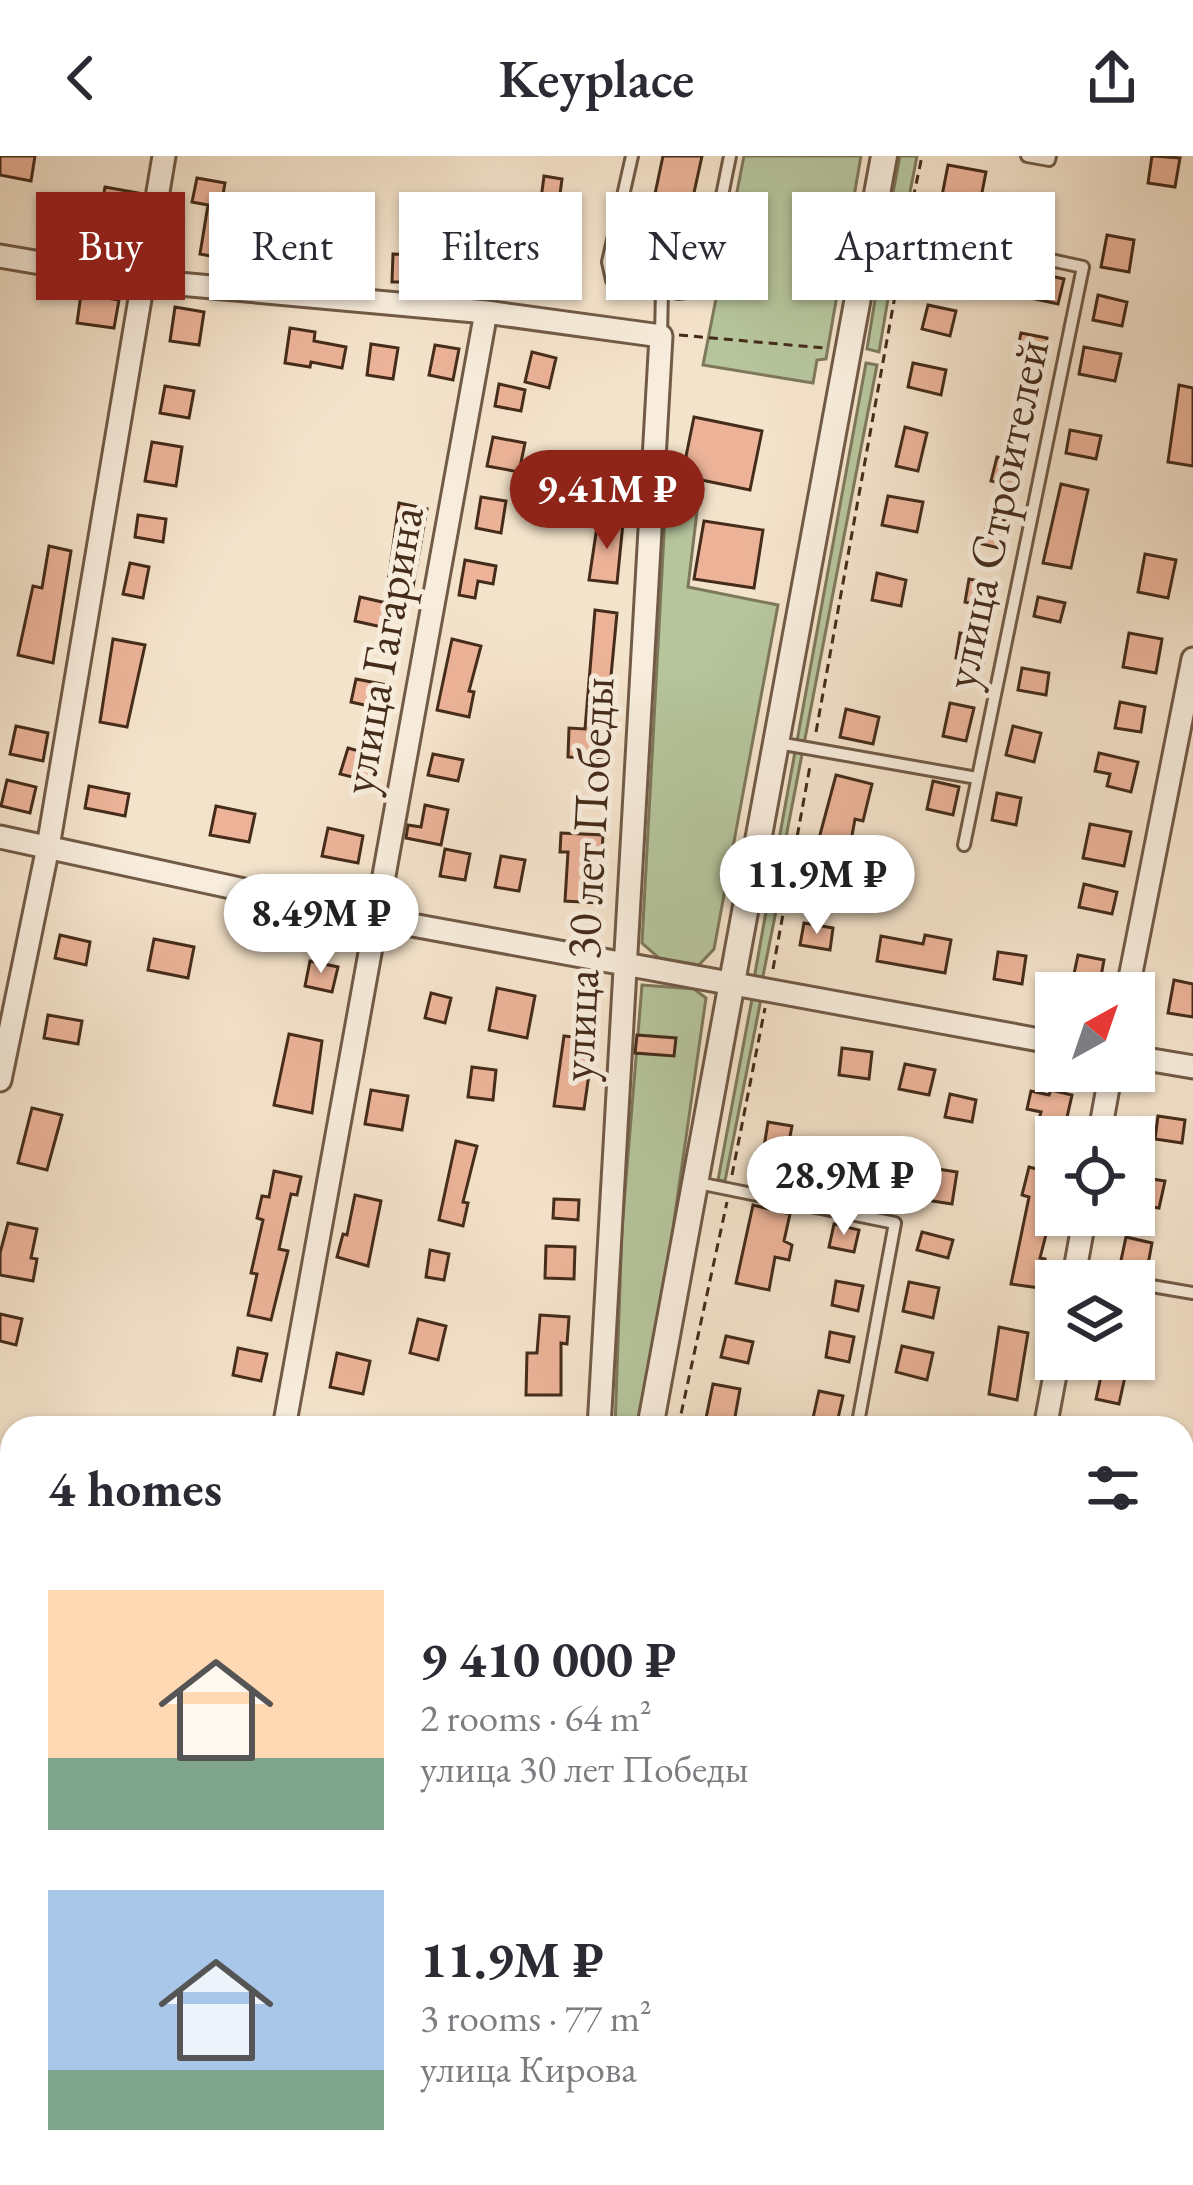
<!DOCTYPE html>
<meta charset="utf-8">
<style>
body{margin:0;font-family:"EB Garamond",serif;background:#f2f2f3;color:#2b2b33;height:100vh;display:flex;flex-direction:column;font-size:45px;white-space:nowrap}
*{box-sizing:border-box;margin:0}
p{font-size:39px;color:#7c7c81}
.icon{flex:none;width:66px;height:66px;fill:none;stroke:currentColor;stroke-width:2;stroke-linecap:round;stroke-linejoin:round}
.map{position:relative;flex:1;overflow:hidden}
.details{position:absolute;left:0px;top:1260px;width:1194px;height:771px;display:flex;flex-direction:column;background:#fff;border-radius:36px 36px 0 0;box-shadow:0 3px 9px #0004}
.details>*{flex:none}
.hud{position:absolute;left:36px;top:36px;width:1122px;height:108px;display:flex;gap:24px}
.needle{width:78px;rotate:40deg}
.controls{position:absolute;left:1035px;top:816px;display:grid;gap:24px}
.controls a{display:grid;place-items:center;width:120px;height:120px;border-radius:0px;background:#fff;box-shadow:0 3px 9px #0004;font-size:60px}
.price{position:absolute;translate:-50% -102px;padding:0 27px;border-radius:42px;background:#fff;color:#222;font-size:39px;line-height:78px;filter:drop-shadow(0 3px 6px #0008)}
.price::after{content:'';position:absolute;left:50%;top:72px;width:36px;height:27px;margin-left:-18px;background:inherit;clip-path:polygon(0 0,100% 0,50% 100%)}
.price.on{background:#8f2418;color:#fff}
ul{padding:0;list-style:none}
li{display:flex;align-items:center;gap:36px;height:300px;padding:0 48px}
li span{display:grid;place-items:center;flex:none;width:336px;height:240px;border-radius:0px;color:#555}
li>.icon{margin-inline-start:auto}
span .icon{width:144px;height:144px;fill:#fffc;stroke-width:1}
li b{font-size:51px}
h2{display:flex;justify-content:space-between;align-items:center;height:144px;padding:0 48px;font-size:51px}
.chip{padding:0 42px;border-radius:0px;background:#fff;box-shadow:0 3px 9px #0004;font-size:42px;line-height:108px}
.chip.on{background:#8f2418;color:#fff}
header{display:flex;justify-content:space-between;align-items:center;height:156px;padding:0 48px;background:#fff;font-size:54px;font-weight:600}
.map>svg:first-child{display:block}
.green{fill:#b6c59c;stroke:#7e785b;stroke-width:3}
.building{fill:#ecb399;stroke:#452c1a;stroke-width:3}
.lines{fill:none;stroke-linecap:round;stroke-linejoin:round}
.service-casing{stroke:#715a46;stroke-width:16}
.minor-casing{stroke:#715a46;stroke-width:27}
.tertiary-casing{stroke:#715a46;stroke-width:30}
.path{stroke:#452c1a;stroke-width:3;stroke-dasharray:9 6;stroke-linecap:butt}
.service{stroke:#f8eddd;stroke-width:10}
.minor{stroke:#f8eddd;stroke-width:21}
.tertiary{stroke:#f8eddd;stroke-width:24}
.labels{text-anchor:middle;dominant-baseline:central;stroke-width:10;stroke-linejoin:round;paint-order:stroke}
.street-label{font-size:48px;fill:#452c1a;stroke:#f8eddd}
</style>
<header><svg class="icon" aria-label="back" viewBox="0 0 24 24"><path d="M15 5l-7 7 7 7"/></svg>Keyplace<svg class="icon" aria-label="share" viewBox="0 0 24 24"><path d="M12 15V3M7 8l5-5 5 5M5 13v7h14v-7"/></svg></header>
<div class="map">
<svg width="1193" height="2029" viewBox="0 0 1193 2029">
<rect width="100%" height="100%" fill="#f4e3cb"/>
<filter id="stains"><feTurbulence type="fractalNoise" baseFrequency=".00167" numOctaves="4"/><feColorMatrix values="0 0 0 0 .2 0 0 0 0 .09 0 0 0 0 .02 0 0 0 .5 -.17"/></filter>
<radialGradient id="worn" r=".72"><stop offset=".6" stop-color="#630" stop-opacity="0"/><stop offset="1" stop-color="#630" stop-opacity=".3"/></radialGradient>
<!-- green -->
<path class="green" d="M744,0H861L826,203L817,204L813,227L703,209Z
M900,0H917L904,67L888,64Z
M886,76L899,78L879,196L867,193Z
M866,207L877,209L782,702L776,700Z
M666,341L698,347L688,431L778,449L714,793L699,809L659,802L642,787Z
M772,722L782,725L762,825L754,823Z
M642,829L694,833L706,842L651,1226L641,1272H615L622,1072Z
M752,843H761L725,1025L718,1024Z"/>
<!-- building -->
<path class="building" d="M0,0H35L31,25L0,19Z
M663,0H702L692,46L707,50L696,99L661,91L672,42L655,38Z
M1152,0L1180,2L1175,31L1148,27Z
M948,9L986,16L978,57L940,50Z
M544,20L562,23L558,53L540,51Z
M197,22L225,27L217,73L236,76L232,104L200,98L208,49L192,46Z
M105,31L138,37L130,77L98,71Z
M288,78L311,80V87H349V114L286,111Z
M1107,79L1134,84L1129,116L1101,111Z
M931,94L961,101L956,122L926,115Z
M393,98L416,99L415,126H392Z
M444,107L468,110L464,135L441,131Z
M1037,117L1064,123L1058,148L1031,142Z
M81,138L119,144L114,172L77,167Z
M1098,139L1127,146L1122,170L1093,164Z
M928,149L956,155L950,180L922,173Z
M175,151L204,156L199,189L170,185Z
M290,172L315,176L314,185L346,191L342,212L311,206L310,211L285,207Z
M1021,177L1047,182L1043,207L1016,201Z
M371,188L398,192L393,223L367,219Z
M435,189L459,193L453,224L429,219Z
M1084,191L1121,198L1115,225L1079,218Z
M532,196L556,202L549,232L525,226Z
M913,207L946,214L941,239L908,231Z
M499,228L525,234L521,255L495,250Z
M1179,229L1193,232V310L1168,306Z
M165,230L194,235L189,262L160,257Z
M694,261L762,275L750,334L682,320Z
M905,271L927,277L918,315L896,310Z
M1070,274L1101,280L1096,303L1066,297Z
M493,281L525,287L519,316L487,310Z
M152,286L182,291L176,330L145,325Z
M997,301L1023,307L1017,332L991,325Z
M1061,328L1088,334L1071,412L1043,407Z
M888,340L923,346L917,376L882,369Z
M481,341L506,345L501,377L476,372Z
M399,347L427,353L413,431L388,426Z
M138,359L166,363L163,386L135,381Z
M989,361L1010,366L1003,393L982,388Z
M598,364L623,367L617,427L589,424Z
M704,365L763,374L754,432L694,423Z
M49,390L71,395L53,507L18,499L33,430L42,432Z
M1145,398L1176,404L1168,442L1138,436Z
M465,404L496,410L493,428L478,425L475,442L459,439Z
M130,407L149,411L143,442L123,438Z
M877,417L906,424L901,450L872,444Z
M969,423L998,429L993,452L965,446Z
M360,441L391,448L386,472L355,465Z
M1038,441L1065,447L1060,466L1034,460Z
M595,454L617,457L603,604L568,601L569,572L585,573Z
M960,477L987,482L983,507L956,502Z
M1129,477L1162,483L1156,517L1123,511Z
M113,483L145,489L127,571L100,566Z
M452,483L481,490L469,535L474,536L469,561L437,554Z
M1022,512L1049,517L1046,539L1018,534Z
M356,523L392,530L387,554L351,546Z
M1120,546L1145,551L1141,576L1115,572Z
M950,547L974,552L966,585L943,580Z
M846,553L879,561L873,588L840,581Z
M16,570L48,577L43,605L10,598Z
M1013,570L1041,577L1034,606L1006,599Z
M348,592L380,601L373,626L340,618Z
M1099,597L1138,606L1131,636L1107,630L1110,618L1095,615Z
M433,598L463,604L458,625L428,619Z
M836,619L872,628L863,665L855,663L847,707L814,701Z
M7,624L36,631L30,657L1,650Z
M933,625L959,631L953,659L927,653Z
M89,630L129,638L125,660L85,652Z
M997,637L1021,642L1016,669L992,664Z
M425,649L448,654L441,689L406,682L408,669L421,671Z
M216,650L255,658L249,686L210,679Z
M1090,668L1131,676L1124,710L1083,702Z
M328,672L363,680L358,707L322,700Z
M561,677L603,679L599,747L565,745L568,696H560Z
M445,693L470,698L465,724L440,720Z
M501,700L525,704L519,735L495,731Z
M1084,728L1117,736L1112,758L1079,751Z
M804,767L833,772L830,794L800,789Z
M60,779L90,786L86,809L55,802Z
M925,779L951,784L945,817L877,805L881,780L923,788Z
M154,783L194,791L188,822L148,814Z
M998,796L1026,800L1022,828L994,823Z
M1078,799L1104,804L1098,837H1070Z
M310,805L338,811L332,836L305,830Z
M1174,824L1193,828V861L1168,857Z
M497,832L535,840L527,882L489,874Z
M431,837L451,842L445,867L425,862Z
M48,859L82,865L78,888L44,882Z
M289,878L322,885L312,957L274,949Z
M637,879L676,882L674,900L635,897Z
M564,880L594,883L584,953L554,950Z
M842,892L872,896L869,923L839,919Z
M905,908L935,914L929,939L899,933Z
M472,911L496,914L493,944L468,941Z
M371,934L408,940L402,974L365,968Z
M1051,934L1072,939L1065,970L1039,963L1041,956L1027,953L1031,935L1049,939Z
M950,938L976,944L972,966L945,961Z
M32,952L62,959L47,1014L18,1007Z
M1158,960L1185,964L1182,987L1155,983Z
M768,966L792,970L786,1001L763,997Z
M456,985L477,990L463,1046L468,1047L463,1070L439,1064Z
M843,996L865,1001L860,1027L838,1022Z
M897,1000L919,1003L918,1010L957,1016L952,1048L926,1044L928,1036L893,1031Z
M1029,1011L1056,1018V1039L1040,1102L1045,1103L1040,1132L1011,1128L1029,1041L1022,1039Z
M274,1015L301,1021L297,1039L291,1038L279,1093L288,1095L271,1164L248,1159L257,1118L251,1117L263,1064L257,1062L262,1040L269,1041Z
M1139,1021L1165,1025L1159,1052L1134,1048Z
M355,1039L381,1045L368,1110L337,1101L343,1078L347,1079Z
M554,1043L579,1044L578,1064L553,1062Z
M753,1049L790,1058L784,1085L792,1089L789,1104L775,1101L769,1134L736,1127Z
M8,1067L37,1073L31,1102L37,1103L33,1125L0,1119V1097Z
M834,1068L859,1074L854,1096L829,1091Z
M922,1076L953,1084L948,1102L917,1094Z
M1126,1081L1152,1087L1147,1114L1120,1109Z
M546,1090L575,1091L574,1123L545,1122Z
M430,1094L449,1098L444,1124L426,1121Z
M836,1125L863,1130L858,1155L832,1149Z
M909,1126L939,1132L933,1162L903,1155Z
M0,1158L22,1163L16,1189L0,1185Z
M540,1159L569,1161L567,1188L561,1187V1239H526L527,1197H537Z
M418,1163L446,1170L438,1204L410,1197Z
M999,1171L1028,1177L1017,1244L989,1238Z
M830,1176L854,1181L849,1206L826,1201Z
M726,1180L753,1186L748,1207L721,1201Z
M902,1190L933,1197L927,1224L896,1216Z
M238,1192L267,1198L261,1225L233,1219Z
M337,1197L370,1205L363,1238L330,1231Z
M1103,1211L1126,1216L1119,1248L1096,1243Z
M713,1228L740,1233L733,1272H704Z
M819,1235L843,1240L837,1267L813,1262Z"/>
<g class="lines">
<!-- service casing -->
<g class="service-casing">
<path id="service" d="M632,0L608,106L612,124L678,137L703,134L730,0
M1027,0L1049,4L1050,0
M874,66L1083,111L964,689
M661,179L662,134
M778,587L977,622
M698,1027L895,1067L857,1272
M1074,1116L1125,1125
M1134,1127L1193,1137
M1182,1349L1193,1351
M1182,1791L1193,1793
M1182,1866L1193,1868
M516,2029V2019
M891,2029L893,2019"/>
</g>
<!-- minor casing -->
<g class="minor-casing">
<path id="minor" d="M0,100L146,125L486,156L661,180L599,1272
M0,681L374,762L1056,887
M1127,837L1193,503
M1134,901L1193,911
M0,924L48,691L164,0
M1099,981L1111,915
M1073,1125L1085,1059
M284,1272L486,156
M1045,1272L1058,1203
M0,1326L12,1329
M1182,1546L1193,1548
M0,1618L12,1629
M1182,1715L1193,1717"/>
</g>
<!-- tertiary casing -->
<g class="tertiary-casing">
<path id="tertiary" d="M650,1272L884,0
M0,1772L12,1775
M1182,1986L1193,1988
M559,2029V2019"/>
</g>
<!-- path -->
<path class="path" d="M910,57L922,0
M679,179L824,192
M816,576L904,90
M773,813L810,610
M732,1019L765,852
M678,1272L727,1046
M0,1746L12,1749
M1182,2014L1193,2016
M630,2029L631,2019"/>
<!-- service -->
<use href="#service" class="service"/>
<!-- minor -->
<use href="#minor" class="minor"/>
<!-- tertiary -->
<use href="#tertiary" class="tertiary"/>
</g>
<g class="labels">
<!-- street labels -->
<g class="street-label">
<text transform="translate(995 358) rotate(-78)">улица Строителей</text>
<text transform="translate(381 494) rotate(-80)">улица Гагарина</text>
<text transform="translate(586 723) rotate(-87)">улица 30 лет Победы</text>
</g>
</g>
<rect width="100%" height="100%" filter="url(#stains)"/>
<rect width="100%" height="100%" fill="url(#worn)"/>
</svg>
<div class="controls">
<a><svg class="needle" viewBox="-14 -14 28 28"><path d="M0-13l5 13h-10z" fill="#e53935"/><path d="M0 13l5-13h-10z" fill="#7c7c81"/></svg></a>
<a><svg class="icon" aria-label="locate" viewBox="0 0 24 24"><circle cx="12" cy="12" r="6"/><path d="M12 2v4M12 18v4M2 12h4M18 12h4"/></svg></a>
<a><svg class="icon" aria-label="layers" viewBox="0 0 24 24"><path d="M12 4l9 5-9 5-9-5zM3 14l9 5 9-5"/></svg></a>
</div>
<b class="price on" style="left:607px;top:396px">9.41M ₽</b>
<b class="price" style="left:817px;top:781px">11.9M ₽</b>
<b class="price" style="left:321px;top:820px">8.49M ₽</b>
<b class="price" style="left:844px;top:1082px">28.9M ₽</b>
<div class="hud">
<a class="chip on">Buy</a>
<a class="chip">Rent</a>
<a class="chip">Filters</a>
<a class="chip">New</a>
<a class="chip">Apartment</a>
</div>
<section class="details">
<h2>4 homes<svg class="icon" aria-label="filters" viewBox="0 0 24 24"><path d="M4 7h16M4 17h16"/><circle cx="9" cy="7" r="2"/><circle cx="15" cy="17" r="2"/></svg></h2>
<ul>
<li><span style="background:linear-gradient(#ffd9b3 70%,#7fa58c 0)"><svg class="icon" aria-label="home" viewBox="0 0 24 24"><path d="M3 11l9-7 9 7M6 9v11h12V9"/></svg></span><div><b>9 410 000 ₽</b><p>2 rooms · 64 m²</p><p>улица 30 лет Победы</p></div></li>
<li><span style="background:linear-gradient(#a9c7e8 75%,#7fa58c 0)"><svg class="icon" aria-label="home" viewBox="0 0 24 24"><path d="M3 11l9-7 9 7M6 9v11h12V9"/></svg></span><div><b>11.9M ₽</b><p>3 rooms · 77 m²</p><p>улица Кирова</p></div></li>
</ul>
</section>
</div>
